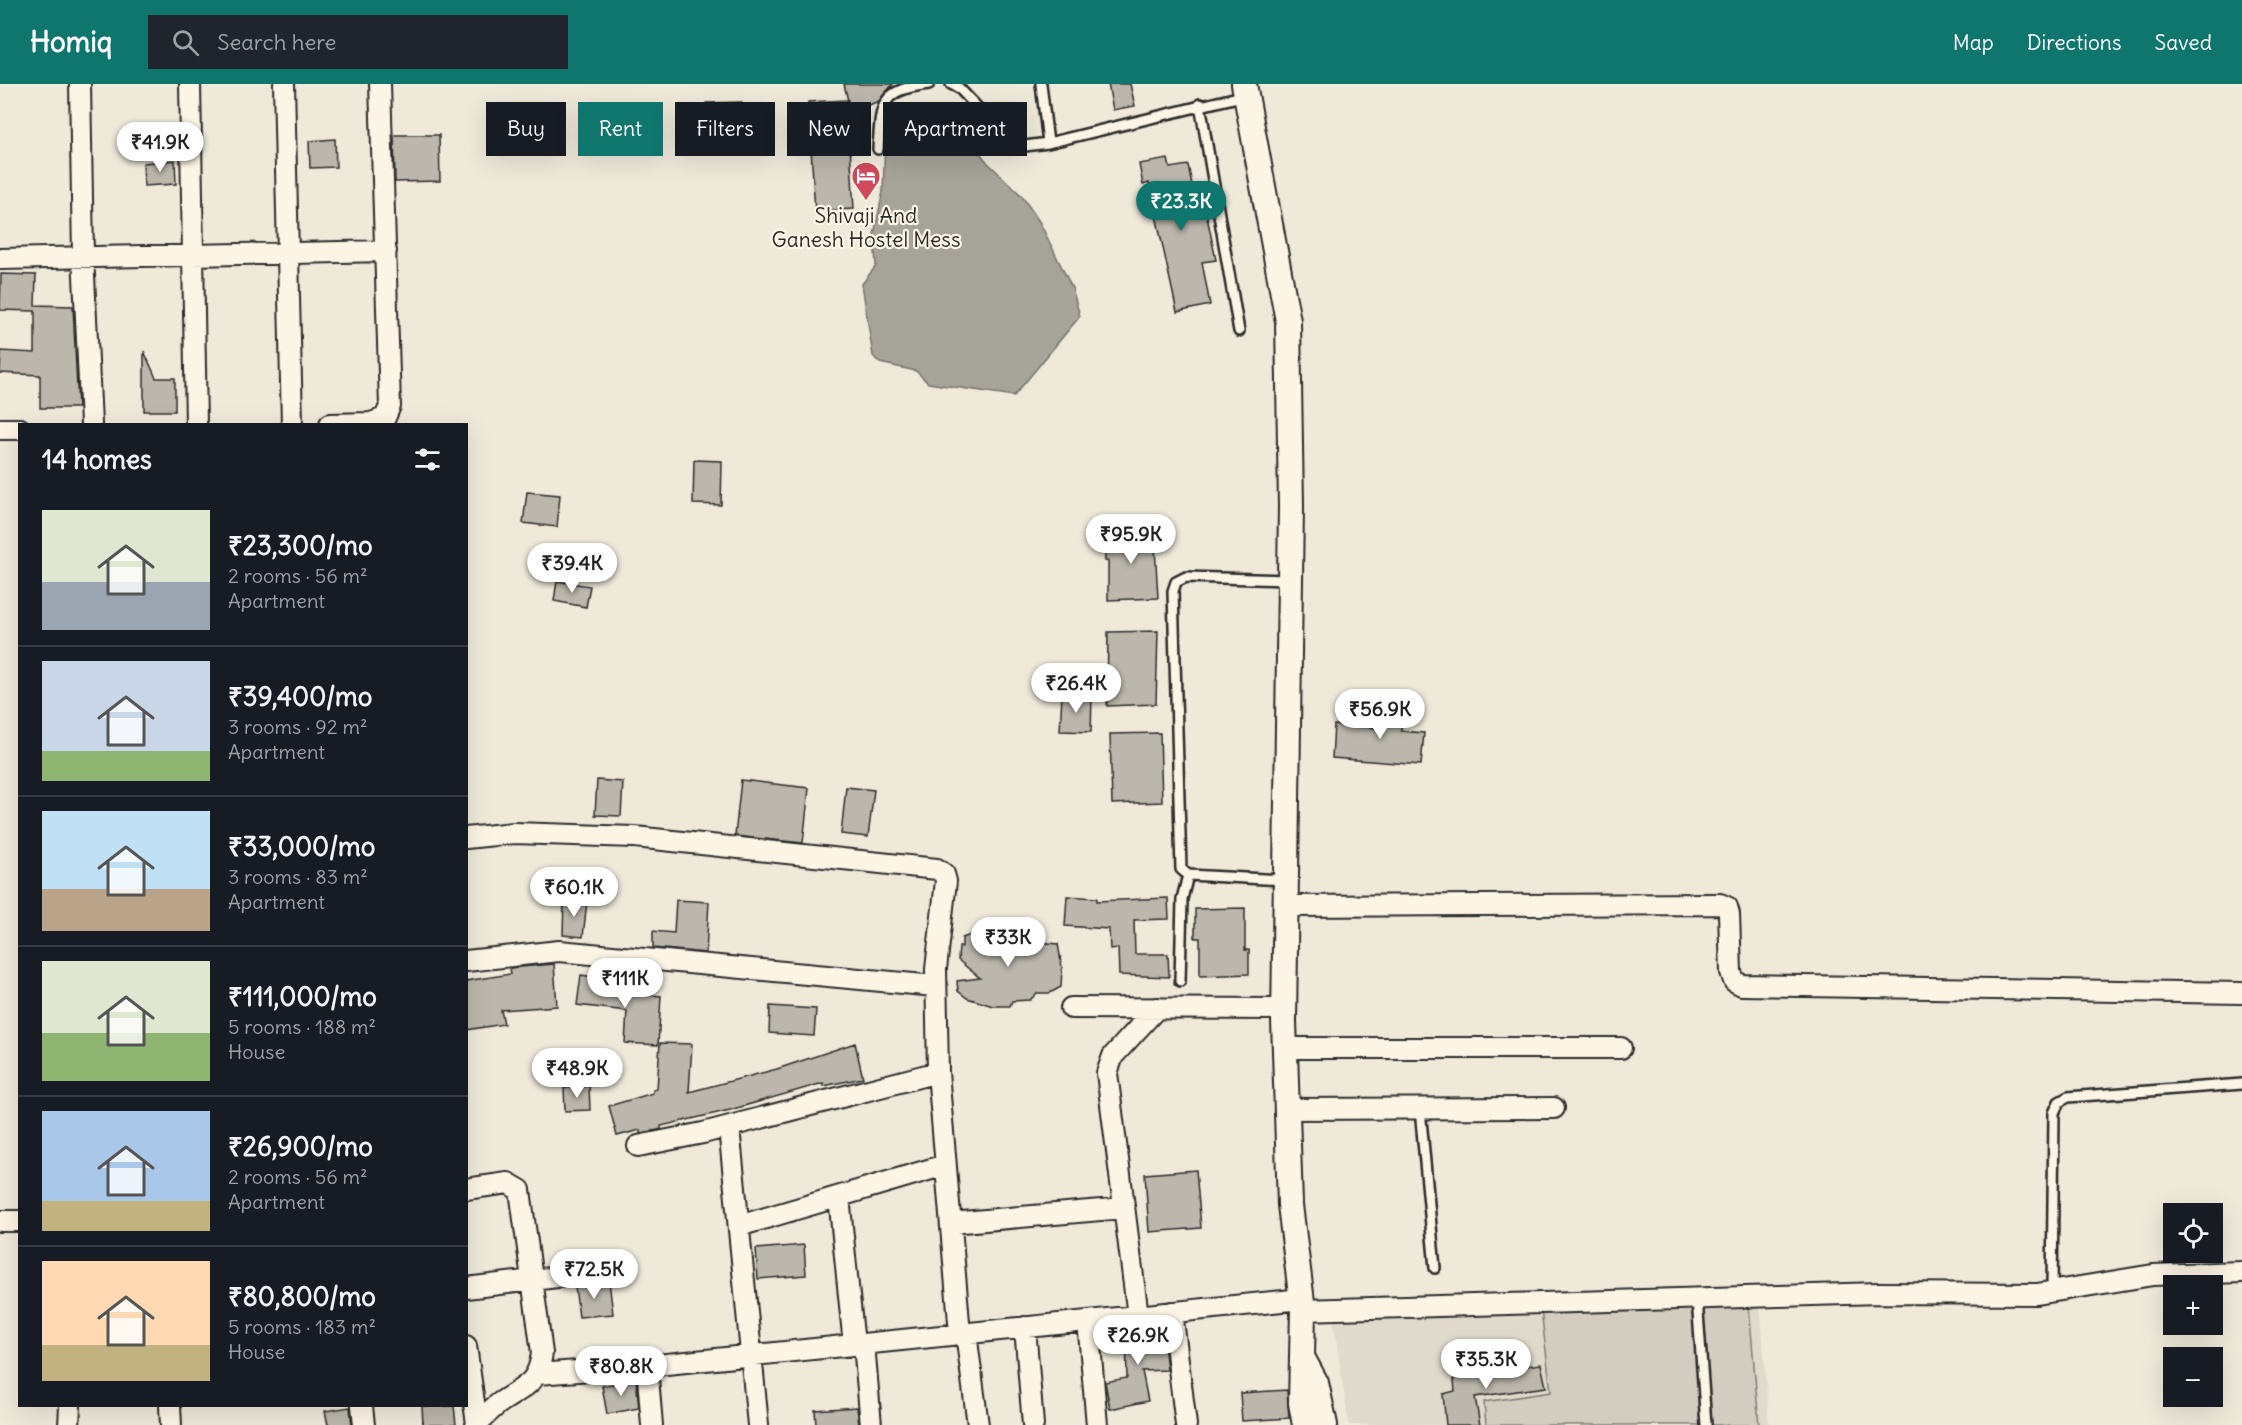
<!DOCTYPE html>
<meta charset="utf-8">
<style>
body{margin:0;font-family:Delius,sans-serif;background:#20242c;color:#f1f3f6;height:100vh;display:flex;flex-direction:column;font-size:22px;white-space:nowrap}
*{box-sizing:border-box;margin:0}
p{font-size:20px;color:#9ea1a6}
.icon{flex:none;width:33px;height:33px;fill:none;stroke:currentColor;stroke-width:2;stroke-linecap:round;stroke-linejoin:round}
.map{position:relative;flex:1;overflow:hidden}
.sheet{position:absolute;left:18px;top:339px;width:450px;height:984px;display:flex;flex-direction:column;background:#171b24;border-radius:0px;box-shadow:0 6px 24px #0002}
.sheet>*{flex:none}
.guide{position:absolute;left:486px;top:18px;width:570px;height:54px;display:flex;gap:12px}
.fabs{position:absolute;left:2163px;top:1119px;display:grid;gap:12px}
.fabs a{display:grid;place-items:center;width:60px;height:60px;border-radius:0px;background:#171b24;box-shadow:0 6px 24px #0002;font-size:30px}
.price{position:absolute;translate:-50% -51px;padding:0 14px;border-radius:21px;background:#fff;color:#222;font-size:20px;line-height:39px;filter:drop-shadow(0 2px 3px #0008)}
.price::after{content:'';position:absolute;left:50%;top:36px;width:18px;height:14px;margin-left:-9px;background:inherit;clip-path:polygon(0 0,100% 0,50% 100%)}
.price.on{background:#0f766e;color:#fff}
ul{padding:0;list-style:none}
li{display:flex;align-items:center;gap:18px;height:150px;padding:0 24px}
li+li{border-top:2px solid #363941}
li span{display:grid;place-items:center;flex:none;width:168px;height:120px;border-radius:0px;color:#555}
li>.icon{margin-inline-start:auto}
span .icon{width:72px;height:72px;fill:#fffc;stroke-width:1}
li b{font-size:26px}
h2{display:flex;justify-content:space-between;align-items:center;height:72px;padding:0 24px;font-size:26px}
.chip{padding:0 21px;border-radius:0px;background:#171b24;box-shadow:0 6px 24px #0002;font-size:21px;line-height:54px}
.chip.on{background:#0f766e;color:#fff}
header{display:flex;align-items:center;gap:36px;box-sizing:border-box;height:84px;padding:0 30px;background:#0f766e;color:#fff}
header strong{font-size:28px}
nav{display:flex;gap:33px;margin-inline-start:auto;font-size:21px}
.search{width:420px;height:54px;background:#20242c;display:flex;align-items:center;gap:15px;box-sizing:border-box;padding:0 21px;border-radius:0px;color:#9ea1a6;font-size:22px}
.map>svg:first-child{display:block}
.built{fill:#e0dacc}
.green{fill:#d2cdc0;stroke:#7e7c76;stroke-width:1.5}
.water{fill:#a6a399;stroke:#75736d;stroke-width:1.5}
.building{fill:#bcb7ac;stroke:#2b2b2b;stroke-width:1.5}
.lines{fill:none;stroke-linecap:round;stroke-linejoin:round}
.service-casing{stroke:#2b2b2b;stroke-width:14}
.minor-casing{stroke:#2b2b2b;stroke-width:24}
.tertiary-casing{stroke:#2b2b2b;stroke-width:28}
.service{stroke:#fcf5e5;stroke-width:9}
.minor{stroke:#fcf5e5;stroke-width:20}
.tertiary{stroke:#fcf5e5;stroke-width:24}
.labels{text-anchor:middle;dominant-baseline:central;stroke-width:4.5;stroke-linejoin:round;paint-order:stroke}
.poi-label{font-size:21px;fill:#2b2b2b;stroke:#fcf5e5}
</style>
<header>
<strong>Homiq</strong>
<div class="search"><svg class="icon" aria-label="search" viewBox="0 0 24 24"><circle cx="10" cy="10" r="6"/><path d="M15 15l6 6"/></svg>Search here</div>
<nav><a>Map</a><a>Directions</a><a>Saved</a></nav>
</header>
<div class="map">
<svg width="2242" height="1341" viewBox="0 0 2242 1341">
<rect width="100%" height="100%" fill="#efe9da"/>
<filter id="ink" filterUnits="userSpaceOnUse"><feTurbulence type="fractalNoise" baseFrequency=".0167" numOctaves="2"/><feDisplacementMap in="SourceGraphic" scale="12" xChannelSelector="R" yChannelSelector="G"/><feConvolveMatrix kernelMatrix="1 2 1 2 8 2 1 2 1" color-interpolation-filters="sRGB"/></filter>
<g filter="url(#ink)">
<!-- built -->
<path class="built" d="M1759,1202L1769,1341H1349L1330,1215Z"/>
<!-- green -->
<path class="green" d="M1748,1210L1759,1341H1486L1484,1318L1551,1308L1540,1218Z"/>
<!-- water -->
<path class="water" d="M907,29L933,31L958,42L988,79L1022,112L1040,139L1072,204L1080,232L1014,312L928,299L916,287L880,279L873,272L862,200L876,182L874,151L883,107L885,56L888,46L894,38Z"/>
<!-- building -->
<path class="building" d="M844,0H893L879,17L869,21H849Z
M1108,0H1130L1135,22L1113,26Z
M847,16L854,125L815,127L808,18Z
M742,18L743,50L706,51V19Z
M394,51H439L440,97L395,98Z
M335,55L336,83L310,84L309,57Z
M1168,75L1170,84L1188,81L1198,130L1206,128L1216,176L1202,178L1210,221L1177,228L1149,99L1143,101L1139,80Z
M175,76L176,100L144,102L143,79Z
M1,190L36,191L35,221L73,222L78,324H40V291L0,289L1,267L35,269V227L0,226Z
M144,267L156,294H175V327H144Z
M694,376L722,377L721,421L693,420Z
M527,408L560,411L557,443L523,439Z
M1154,446L1158,514L1108,516V477H1105L1104,447Z
M557,497L590,502L586,523L554,517Z
M1158,547L1156,620L1107,622L1108,548Z
M1062,611L1092,612L1091,648L1060,647Z
M1380,617L1402,618L1401,647L1424,649L1421,681L1332,674L1334,641L1378,644Z
M1160,649L1162,718L1112,720L1110,650Z
M597,696L623,698L621,732L595,731Z
M741,696L809,704L803,759L735,752Z
M846,703L874,706L868,753L841,750Z
M1067,812L1097,814V817L1168,814L1169,835L1134,836L1135,870H1168L1169,893L1119,891L1118,864L1110,865L1109,845L1065,842Z
M564,815L587,817L583,853L563,851Z
M676,816L709,818L706,869L653,864V847L674,849Z
M1245,824V866H1249V890L1200,892V854H1195V825Z
M988,845L1020,856L1058,860L1062,883L1061,903L1050,909H1037L1030,916L1012,917L1010,922H993L967,914L958,907L957,897L980,894L958,876L959,863H962V854Z
M554,880L557,922L501,926L504,940L466,946V897L511,890L510,884Z
M581,891L607,895L606,908L661,912L658,961L625,959L627,927L577,921Z
M770,922L816,925L814,952L769,949Z
M660,959L692,960L689,1008L777,985L855,959L863,994L823,1002V999L730,1026L661,1042V1045L658,1046L640,1049V1046L617,1052L609,1022L653,1009V1006L657,1005Z
M589,1002L590,1026L565,1027L564,1004Z
M1196,1086L1201,1144L1149,1148L1145,1090Z
M804,1161L806,1191L758,1195L756,1165Z
M609,1197L613,1230L579,1233L575,1203Z
M1162,1241L1167,1286L1142,1287L1148,1317L1110,1325L1105,1298L1127,1294L1126,1245Z
M1541,1280L1546,1303L1475,1313L1480,1341H1446L1443,1310L1455,1307L1453,1286L1474,1282V1289Z
M636,1295L639,1324L607,1330L602,1302Z
M1287,1306L1289,1334L1242,1337L1240,1309Z
M422,1322H454L456,1341H423Z
M350,1323L352,1341H328L325,1327Z
M857,1323L859,1341H816L815,1326Z"/>
<g class="lines">
<!-- service casing -->
<g class="service-casing">
<path id="service" d="M951,0L959,4L1009,57L1025,62L1048,59
M1041,0L1048,59L1246,11
M1200,20L1239,247
M878,65C881,20 879,6 929,0
M1285,796L1188,791L1181,785L1173,507L1176,498L1186,493L1288,496
M1180,897L1182,815L1188,791
M1420,1025L1435,1184
M2052,1207L2054,1029L2059,1018L2068,1013L2242,1000
M1697,1214L1706,1341"/>
</g>
<!-- minor casing -->
<g class="minor-casing">
<path id="minor" d="M80,0L83,171L91,340
M190,0L196,340
M284,0L292,340
M0,175L386,167
M330,340L371,339L385,334L390,322L380,0
M0,345H20
M466,754L514,749L635,753L937,785L944,790L946,797L936,885L938,988L960,1250
M1285,822L1720,820L1727,823L1729,830L1731,888L1734,897L1742,901L2242,909
M466,877L559,867L935,902
M1071,924L1284,925
M1285,964H1621
M1287,1025L1554,1024
M729,1043L758,1341
M638,1062L703,1049L938,988
M466,1105L508,1099L520,1106L542,1269C538,1301 524,1302 501,1318C492,1324 484,1333 476,1341
M839,1113L854,1261
M0,1137H20
M951,1139L1124,1124
M739,1142L945,1081
M466,1204L599,1188
M1303,1226L1879,1209L2037,1210L2153,1191L2242,1188
M1172,1228L1186,1341
M1138,1232L1107,989L1113,972L1157,924
M1088,1237L1097,1341
M1025,1243L1033,1341
M966,1249L978,1341
M864,1260L871,1341
M466,1262L477,1340
M647,1282L652,1341
M537,1290L647,1282L1302,1215
M170,1322L171,1341
M362,1322L364,1341
M69,1341L70,1322"/>
</g>
<!-- tertiary casing -->
<g class="tertiary-casing">
<path id="tertiary" d="M1244,0L1288,237L1291,422L1284,937L1290,1121L1303,1226L1301,1319L1305,1341
M1303,1275L1316,1299L1325,1341"/>
</g>
<!-- service -->
<use href="#service" class="service"/>
<!-- minor -->
<use href="#minor" class="minor"/>
<!-- tertiary -->
<use href="#tertiary" class="tertiary"/>
</g>
</g>
<!-- icons -->
<defs>
<g id="hotel-pin" transform="scale(1.5)"><path d="M0 17L-7.5 6A9.5 9.5 0 1 1 7.5 6Z" fill="#d1495b" stroke="#fcf5e5"/><path d="M-6-4.5h1.5V1H6V5H4.5V3h-9V5H-6ZM-4 0a1.8 1.8 0 1 1 3.6 0ZM.5 0V-2.5h3Q6-2.5 6 0Z" fill="#fff"/></g>
</defs>
<g fill-rule="evenodd">
<use href="#hotel-pin" x="866" y="92"/>
</g>
<g class="labels">
<!-- poi labels -->
<g class="poi-label">
<text x="866" y="131">Shivaji And<tspan x="866" dy="24">Ganesh Hostel Mess</tspan></text>
</g>
</g>
</svg>
<div class="fabs">
<a><svg class="icon" aria-label="locate" viewBox="0 0 24 24"><circle cx="12" cy="12" r="6"/><path d="M12 2v4M12 18v4M2 12h4M18 12h4"/></svg></a>
<a>+</a>
<a>−</a>
</div>
<b class="price" style="left:160px;top:89px">₹41.9K</b>
<b class="price on" style="left:1181px;top:148px">₹23.3K</b>
<b class="price" style="left:1131px;top:481px">₹95.9K</b>
<b class="price" style="left:572px;top:510px">₹39.4K</b>
<b class="price" style="left:1076px;top:630px">₹26.4K</b>
<b class="price" style="left:1380px;top:656px">₹56.9K</b>
<b class="price" style="left:574px;top:834px">₹60.1K</b>
<b class="price" style="left:1008px;top:884px">₹33K</b>
<b class="price" style="left:625px;top:925px">₹111K</b>
<b class="price" style="left:577px;top:1015px">₹48.9K</b>
<b class="price" style="left:594px;top:1216px">₹72.5K</b>
<b class="price" style="left:1138px;top:1282px">₹26.9K</b>
<b class="price" style="left:1486px;top:1306px">₹35.3K</b>
<b class="price" style="left:621px;top:1313px">₹80.8K</b>
<div class="guide">
<a class="chip">Buy</a>
<a class="chip on">Rent</a>
<a class="chip">Filters</a>
<a class="chip">New</a>
<a class="chip">Apartment</a>
</div>
<section class="sheet">
<h2>14 homes<svg class="icon" aria-label="filters" viewBox="0 0 24 24"><path d="M4 7h16M4 17h16"/><circle cx="9" cy="7" r="2"/><circle cx="15" cy="17" r="2"/></svg></h2>
<ul>
<li><span style="background:linear-gradient(#dfe7d0 60%,#9aa5b1 0)"><svg class="icon" aria-label="home" viewBox="0 0 24 24"><path d="M3 11l9-7 9 7M6 9v11h12V9"/></svg></span><div><b>₹23,300/mo</b><p>2 rooms · 56 m²</p><p>Apartment</p></div></li>
<li><span style="background:linear-gradient(#c9d6e8 75%,#8fb573 0)"><svg class="icon" aria-label="home" viewBox="0 0 24 24"><path d="M3 11l9-7 9 7M6 9v11h12V9"/></svg></span><div><b>₹39,400/mo</b><p>3 rooms · 92 m²</p><p>Apartment</p></div></li>
<li><span style="background:linear-gradient(#bfe0f5 65%,#b9a48a 0)"><svg class="icon" aria-label="home" viewBox="0 0 24 24"><path d="M3 11l9-7 9 7M6 9v11h12V9"/></svg></span><div><b>₹33,000/mo</b><p>3 rooms · 83 m²</p><p>Apartment</p></div></li>
<li><span style="background:linear-gradient(#dfe7d0 60%,#8fb573 0)"><svg class="icon" aria-label="home" viewBox="0 0 24 24"><path d="M3 11l9-7 9 7M6 9v11h12V9"/></svg></span><div><b>₹111,000/mo</b><p>5 rooms · 188 m²</p><p>House</p></div></li>
<li><span style="background:linear-gradient(#a9c7e8 75%,#c2b280 0)"><svg class="icon" aria-label="home" viewBox="0 0 24 24"><path d="M3 11l9-7 9 7M6 9v11h12V9"/></svg></span><div><b>₹26,900/mo</b><p>2 rooms · 56 m²</p><p>Apartment</p></div></li>
<li><span style="background:linear-gradient(#ffd9b3 70%,#c2b280 0)"><svg class="icon" aria-label="home" viewBox="0 0 24 24"><path d="M3 11l9-7 9 7M6 9v11h12V9"/></svg></span><div><b>₹80,800/mo</b><p>5 rooms · 183 m²</p><p>House</p></div></li>
</ul>
</section>
</div>
